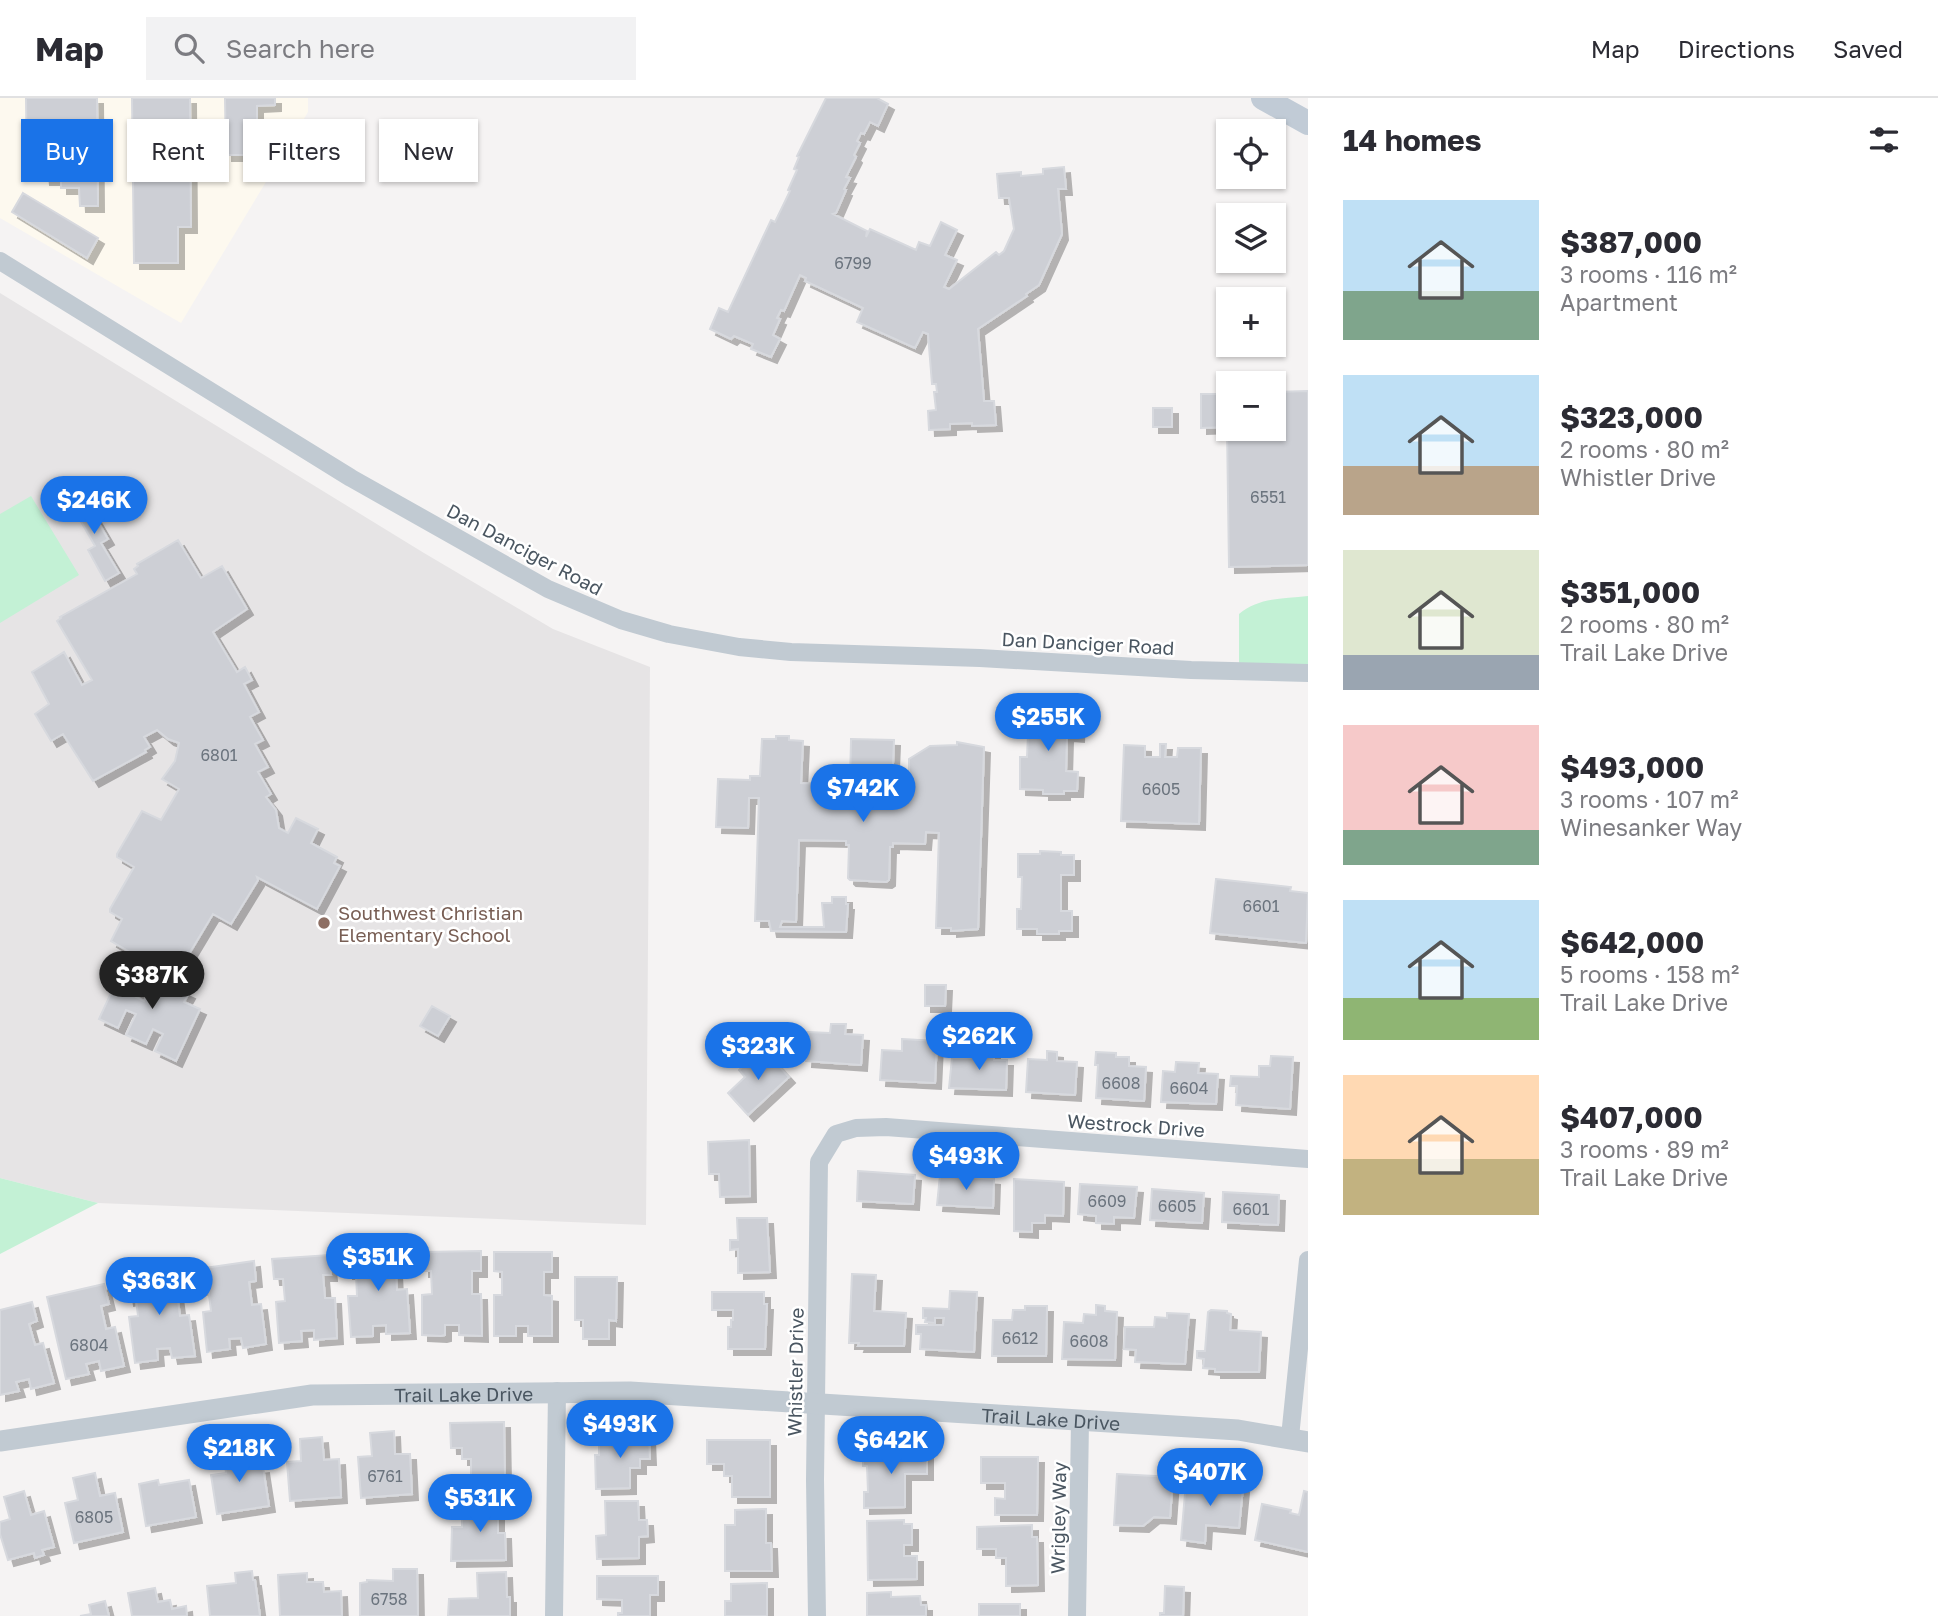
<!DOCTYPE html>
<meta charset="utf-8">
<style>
body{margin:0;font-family:"Golos Text",sans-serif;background:#f2f2f3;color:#2b2b33;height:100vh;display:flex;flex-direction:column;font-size:26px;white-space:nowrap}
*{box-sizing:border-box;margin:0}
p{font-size:23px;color:#7c7c81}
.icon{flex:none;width:38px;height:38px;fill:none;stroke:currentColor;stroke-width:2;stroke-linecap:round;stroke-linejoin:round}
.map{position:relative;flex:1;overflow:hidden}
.details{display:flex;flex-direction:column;background:#fff;width:630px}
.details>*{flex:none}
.top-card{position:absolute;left:21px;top:21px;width:665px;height:63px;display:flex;gap:14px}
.controls{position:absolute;left:1216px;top:21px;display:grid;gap:14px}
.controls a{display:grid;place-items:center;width:70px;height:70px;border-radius:0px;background:#fff;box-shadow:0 2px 5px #0004;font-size:35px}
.price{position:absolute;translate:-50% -60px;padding:0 16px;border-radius:24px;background:#1a73e8;color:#fff;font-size:23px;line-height:46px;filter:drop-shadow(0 2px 4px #0008)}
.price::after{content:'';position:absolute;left:50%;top:42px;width:21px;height:16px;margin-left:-10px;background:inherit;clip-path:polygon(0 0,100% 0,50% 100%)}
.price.active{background:#222;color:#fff}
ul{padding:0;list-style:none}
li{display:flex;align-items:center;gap:21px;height:175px;padding:0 35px}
li span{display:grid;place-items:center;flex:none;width:196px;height:140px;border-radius:0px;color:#555}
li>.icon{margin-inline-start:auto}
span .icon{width:84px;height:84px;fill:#fffc;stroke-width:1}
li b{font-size:30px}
h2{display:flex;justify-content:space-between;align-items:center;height:84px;padding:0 35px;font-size:30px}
.tag{padding:0 24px;border-radius:0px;background:#fff;box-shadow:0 2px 5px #0004;font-size:24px;line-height:63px}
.tag.active{background:#1a73e8;color:#fff}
header{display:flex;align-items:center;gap:42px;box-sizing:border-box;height:98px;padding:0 35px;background:#fff;border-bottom:2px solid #e1e1e2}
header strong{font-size:33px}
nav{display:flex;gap:38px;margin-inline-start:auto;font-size:24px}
.search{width:490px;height:63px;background:#f2f2f3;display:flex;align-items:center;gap:18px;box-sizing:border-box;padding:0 24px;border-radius:0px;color:#7c7c81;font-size:26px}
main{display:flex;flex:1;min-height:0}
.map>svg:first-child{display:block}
.commercial{fill:#fdf9ef}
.education{fill:#e6e4e5}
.green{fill:#c3f1d5}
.building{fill:#cdcfd5;stroke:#d7d9de;stroke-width:2;filter:url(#shadow)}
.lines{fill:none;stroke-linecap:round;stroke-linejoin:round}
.minor{stroke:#c1cad2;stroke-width:18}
.tertiary{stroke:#c1cad2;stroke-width:21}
.secondary{stroke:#c1cbd6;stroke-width:24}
.education-dot{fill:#8d6e63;stroke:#fff;stroke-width:2.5}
.labels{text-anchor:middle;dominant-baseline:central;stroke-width:5;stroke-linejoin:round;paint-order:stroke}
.number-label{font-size:16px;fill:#6b747e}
.street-label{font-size:19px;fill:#4a5661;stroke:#fff}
.education-label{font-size:19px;fill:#785e54;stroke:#fff;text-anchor:start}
</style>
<header>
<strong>Map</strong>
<div class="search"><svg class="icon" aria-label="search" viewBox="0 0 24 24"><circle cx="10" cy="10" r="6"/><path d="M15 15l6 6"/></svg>Search here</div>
<nav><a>Map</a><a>Directions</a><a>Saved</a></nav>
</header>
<main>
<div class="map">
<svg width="1308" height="1518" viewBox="0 0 1308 1518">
<defs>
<filter id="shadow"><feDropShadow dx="6" dy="6" stdDeviation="0" flood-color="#0004"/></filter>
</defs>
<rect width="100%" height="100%" fill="#f5f3f3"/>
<!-- commercial -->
<path class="commercial" d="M0,0H308V14L181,225L0,120Z"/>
<!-- education -->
<path class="education" d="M0,195L424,455L553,531L650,569L646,1127L98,1105L0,1080Z"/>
<!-- green -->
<path class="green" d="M31,398L79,477L0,525V416Z
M1308,498V574L1239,572V516C1259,499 1283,501 1308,498Z
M0,1080L98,1105L0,1156Z"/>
<!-- building -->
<path class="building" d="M26,0H97L98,108H80L79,90H61V81H44L43,72L27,73Z
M132,0H190L191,129H178V165H134Z
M225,0H275V7L257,8V34L244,35V57H226Z
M826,0H877L888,6L878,28L870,24L864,36L861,35L857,43L860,45L854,57L856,59L846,79L850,80L844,91L846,92L836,115L833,116L867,133L866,139L870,131L916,152L919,144L930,148L941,124L957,132L945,157L957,162L944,189L949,191L996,154L999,157L1004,153L1014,131L1009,100H999L997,76L1021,74V78L1043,76V71L1064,69L1066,91H1058L1062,136L1039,187L1026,196L1027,198L978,231L984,303H994L996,327L972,328V325L950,326V331L929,332L928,313L936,312L934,294H937L936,286H932L928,236L923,234L915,250L857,224L863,210L805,183L806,180L800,177L784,213L781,212L777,220L780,221L773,237L780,241L771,259L751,251L753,246L734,238L731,241L710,231L719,210L728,214L771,122L775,124L790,93L788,92L797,72L794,71L799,59L797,58Z
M23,95L98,140L87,160L12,114Z
M1308,293V467L1229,469L1227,329L1201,330V296H1228V331H1274V294Z
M1153,310H1172V329H1153Z
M80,393L108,441L101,445L119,475L105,483L88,452L95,448L68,401Z
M178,442L201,480L222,468L247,511L213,534L237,574L245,569L252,582L244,586L259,614L250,619L263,642L255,646L268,669L258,674L271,696L266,699L276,712L279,730L288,735L296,720L318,731L311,745L337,759L334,765L340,768L317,811L257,779L258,782L231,826L213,816L183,866L171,858L162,873L111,843L122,821L110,814V811L134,769L117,759V756L142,713L161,722L179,691L162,681L175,663L179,645L168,641L157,632L144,639L150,649L145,652L146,654L93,683L63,636L51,643L35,616L49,606L32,574L64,554L82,587L92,582L57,523L61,520L60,519L137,476L134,471L138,468L137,466Z
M1046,612L1067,613L1066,619H1079L1078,638L1067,637L1066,673L1078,674L1077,693H1064V696H1043V692L1020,691V659H1027L1028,636H1024L1025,616L1046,617Z
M776,638H789V642L803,643L801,685L850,687L851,641L894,642L892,689L906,690L909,687V661L930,648L957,647V644L984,649L978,831L951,833V830H936L939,735L926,734L925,746L893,745V749H890L889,782L886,784L850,782L848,780L849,747H846V743L799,742L796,824L782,823L780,829H824L822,805H832V799H846V806H848L846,834L771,833L769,823H755L759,700H749L748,730L716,729L718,681L750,682V678H760L762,641H776Z
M1160,646H1166L1165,659H1177L1178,650H1201L1199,726L1121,723L1124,647L1145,648V659H1160Z
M1040,753L1061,754V757H1074V777H1061V813H1072V833H1059V836H1037V831H1017V811H1021L1022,779H1018V756H1040Z
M1216,781L1291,789L1290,793L1308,795L1306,845L1210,835Z
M123,869L145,879L136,899L144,903L151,889L144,887L149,876L189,895L184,904L200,911L176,963L155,953L163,936L153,931L146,946L126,937L136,916L126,912L118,930L99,921Z
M925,887H946L945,908H925Z
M432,908L450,918L438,938L420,928Z
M831,926H846L845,936L863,937L861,967L806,963L808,934L830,935Z
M902,941L937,943L935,985L880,982L882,952L902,953Z
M976,950L994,951V962H1007L1006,992L949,990L952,960H976Z
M760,952L767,959L769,957L789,979L748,1017L728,995L745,979L739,972Z
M1047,953L1057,954V963L1077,964L1075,997L1026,994L1028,961L1047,962Z
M1096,954L1116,955V959H1129V968L1146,969L1144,1003L1096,1000L1098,967H1095Z
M1271,958L1293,959L1290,1011L1236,1007L1237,988H1230L1231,978L1259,979V968H1270Z
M1176,964L1199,965L1198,975L1218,976L1216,1006L1161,1004L1163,973L1175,974Z
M749,1042L750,1098L720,1099L719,1076H709L708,1044Z
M858,1073L915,1077L913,1106L857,1103Z
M940,1077L994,1081L993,1110L937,1107Z
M1014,1081L1064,1084L1063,1118L1045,1117V1125H1032V1134L1014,1133Z
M1080,1086L1137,1089L1134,1120L1114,1119V1126L1096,1125V1118L1078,1116Z
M1152,1091L1204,1095L1202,1125L1150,1122Z
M1223,1094L1279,1097L1278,1127L1222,1124Z
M737,1120H767L770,1174L738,1175V1151L730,1152V1142H738Z
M403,1151L405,1172H396L397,1192L407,1191L410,1235L386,1236V1227L373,1228V1238L351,1239L348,1198H357L356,1175H347L346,1155Z
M481,1153V1173H472V1196H481L482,1238L459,1237V1227H445V1237L441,1238L422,1237V1197L432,1196L431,1173H423V1154Z
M494,1154H552V1174H544V1197L552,1198V1238H528V1228H516V1238H494V1197H502V1174L494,1173Z
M329,1157L331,1177H323L325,1200H335L337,1240L314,1242V1232L301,1233L302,1243L279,1245L276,1204L285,1203L283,1181H274L272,1161Z
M254,1163L256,1183L249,1184L252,1207L261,1206L266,1246L243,1250L241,1240L229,1241L230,1251L207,1254L203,1214L211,1213L208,1189L199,1191L197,1171Z
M182,1173L185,1194L177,1195L180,1218L189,1217L195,1258L172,1260L170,1250L157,1251L158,1262L135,1265L129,1219L138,1218L136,1201L128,1202L125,1181Z
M852,1176L876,1177L874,1213L906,1215L904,1248H858L859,1245H849Z
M575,1179H617L616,1223L609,1222V1241H583V1222H575Z
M104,1186L109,1206L101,1208L106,1231L115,1229L124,1268L101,1273L99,1263L86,1266L89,1276L66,1281L47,1199Z
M950,1193L977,1194L974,1254L920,1251L921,1236H916V1227H943L944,1220H935V1225L925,1224L926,1220H923V1210L949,1211Z
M712,1194H764V1206H767L765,1251H728V1229H731V1222H733V1212H712Z
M32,1204L37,1223L29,1226L35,1247L43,1245L54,1285L31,1291L29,1281L16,1284L19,1293L0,1297V1212Z
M1096,1207L1105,1208V1213L1117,1214L1115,1262L1062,1261L1064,1224L1083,1225L1084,1216L1096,1217Z
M1025,1208H1047L1046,1258H992L993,1222H1012L1013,1212H1025Z
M1211,1212L1227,1213V1215L1231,1216L1230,1232L1261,1234L1259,1274H1215V1271L1203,1270L1204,1261L1197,1260V1253H1205L1208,1214Z
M1167,1215L1189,1216L1185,1266L1135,1264L1136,1252L1124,1251L1125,1229H1154L1155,1219L1167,1220Z
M504,1324L505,1380L471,1381V1361H462V1350H451L450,1325Z
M394,1333L395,1356H410L412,1396L361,1400L358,1359L372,1358L370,1335Z
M649,1337L650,1361H640V1370H630V1390L596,1391L595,1357H599V1339Z
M322,1339L324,1362L339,1361L341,1399L290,1403L287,1364L301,1363L300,1341Z
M707,1342H770V1399H732V1378H724V1366H707Z
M245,1348L248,1371L263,1369L269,1408L217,1416L211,1377L226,1375L223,1351Z
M927,1352V1376H905V1409L864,1410V1394H868L867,1368H863V1353Z
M981,1359H1038L1037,1417H995V1400L1005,1401V1385H981Z
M95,1375L100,1398L115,1395L123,1434L74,1445L65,1405L78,1402L73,1380Z
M1117,1376L1173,1379L1170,1420L1154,1419L1143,1428L1114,1427Z
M1193,1380L1226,1383V1387L1243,1389L1239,1430L1206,1427L1205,1445L1181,1442L1186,1384H1193Z
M158,1382L159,1387L189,1382L196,1419L146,1428L139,1386Z
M24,1393L31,1417L44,1413L54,1449L42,1452L44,1457L35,1460L34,1455L8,1462L0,1436V1424L10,1421L4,1399Z
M1304,1393L1308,1394V1454L1255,1442L1262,1406L1291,1412L1290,1415L1299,1417Z
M474,1397H498V1435H505L506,1462L451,1463L452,1429H462V1419H474Z
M605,1403H638L639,1422H647L648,1438L639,1439V1460L597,1461L596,1438L606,1437Z
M766,1411V1445H771L772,1473H725V1427H735V1412Z
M904,1422V1426H912V1447H904V1458H917V1481L868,1482L867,1423Z
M1032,1427V1439H1037L1038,1487L1006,1488V1460H996V1451H977V1429Z
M393,1471H417L418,1518H360V1485L367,1484V1482L393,1483Z
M252,1473L253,1482H255L260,1518H210L207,1488L236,1485L235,1475Z
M506,1474L507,1499H510V1518H448L449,1501L478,1500L477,1475Z
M307,1475V1484H323L324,1494L341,1493L342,1518H280L278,1477Z
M597,1478H658V1497H650V1518H618V1515H622V1502L597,1501Z
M767,1485V1518H725V1503H731V1486Z
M1165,1488L1184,1489L1183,1518H1160V1515H1164Z
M155,1490L158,1504L170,1502L172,1511L186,1508L187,1518H132L128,1495Z
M891,1494V1499L920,1498L921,1507H926V1518H867V1495Z
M105,1503L109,1518H80L91,1516L89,1507Z
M979,1506H1020V1518H979Z"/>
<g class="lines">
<!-- minor -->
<path class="minor" d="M0,163L351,380L548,491L621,522L669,536L739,549L791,554L980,560L1191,572L1308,575
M1290,1339L1308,1162
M554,1518L557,1293
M817,1518L815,1382L819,1064L836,1036L856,1030L886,1029L1308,1061
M1077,1518L1080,1323"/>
<!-- tertiary -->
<path class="tertiary" id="s1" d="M0,1343L312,1297L630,1294L1238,1332L1308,1344"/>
<!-- secondary -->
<path class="secondary" d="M1263,0L1308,25"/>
</g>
<!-- markers -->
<circle class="education-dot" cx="324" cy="825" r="7"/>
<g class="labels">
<!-- number labels -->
<g class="number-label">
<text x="853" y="165">6799</text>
<text x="1268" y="399">6551</text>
<text x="219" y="657">6801</text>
<text x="1161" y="691">6605</text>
<text x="1261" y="808">6601</text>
<text x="1121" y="985">6608</text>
<text x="1189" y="990">6604</text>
<text x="1107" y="1103">6609</text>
<text x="1177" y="1108">6605</text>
<text x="1251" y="1111">6601</text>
<text x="1020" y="1240">6612</text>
<text x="1089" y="1243">6608</text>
<text x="89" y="1247">6804</text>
<text x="385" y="1378">6761</text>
<text x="94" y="1419">6805</text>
<text x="389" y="1501">6758</text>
</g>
<!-- street labels -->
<g class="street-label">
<text transform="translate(525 451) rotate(28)">Dan Danciger Road</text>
<text transform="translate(1088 545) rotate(3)">Dan Danciger Road</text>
<text transform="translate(1136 1027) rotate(4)">Westrock Drive</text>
<text transform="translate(795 1274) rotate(-89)">Whistler Drive</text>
<text stroke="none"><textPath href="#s1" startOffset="467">Trail Lake Drive</textPath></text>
<text stroke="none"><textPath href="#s1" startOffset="1055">Trail Lake Drive</textPath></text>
<text transform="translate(1058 1420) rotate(-89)">Wrigley Way</text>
</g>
<!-- education labels -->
<g class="education-label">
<text x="338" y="814">Southwest Christian<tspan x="338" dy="22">Elementary School</tspan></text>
</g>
</g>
</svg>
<div class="controls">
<a><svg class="icon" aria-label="locate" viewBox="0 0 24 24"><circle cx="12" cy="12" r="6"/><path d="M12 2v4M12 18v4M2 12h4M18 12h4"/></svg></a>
<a><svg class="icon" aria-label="layers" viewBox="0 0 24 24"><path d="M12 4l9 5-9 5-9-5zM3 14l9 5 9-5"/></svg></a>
<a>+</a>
<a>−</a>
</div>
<b class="price" style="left:94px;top:438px">$246K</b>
<b class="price" style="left:1048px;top:655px">$255K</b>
<b class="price" style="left:863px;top:726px">$742K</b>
<b class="price active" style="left:152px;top:913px">$387K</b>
<b class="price" style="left:979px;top:974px">$262K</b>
<b class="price" style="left:758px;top:984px">$323K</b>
<b class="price" style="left:966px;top:1094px">$493K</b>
<b class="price" style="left:378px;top:1195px">$351K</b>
<b class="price" style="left:159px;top:1219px">$363K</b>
<b class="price" style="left:620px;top:1362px">$493K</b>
<b class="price" style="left:891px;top:1378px">$642K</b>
<b class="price" style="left:239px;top:1386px">$218K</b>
<b class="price" style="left:1210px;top:1410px">$407K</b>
<b class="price" style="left:480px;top:1436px">$531K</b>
<div class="top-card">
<a class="tag active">Buy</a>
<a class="tag">Rent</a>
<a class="tag">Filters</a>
<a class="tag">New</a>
</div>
</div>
<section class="details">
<h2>14 homes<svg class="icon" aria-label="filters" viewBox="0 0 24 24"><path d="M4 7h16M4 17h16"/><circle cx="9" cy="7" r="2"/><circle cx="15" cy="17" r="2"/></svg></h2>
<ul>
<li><span style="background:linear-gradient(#bfe0f5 65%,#7fa58c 0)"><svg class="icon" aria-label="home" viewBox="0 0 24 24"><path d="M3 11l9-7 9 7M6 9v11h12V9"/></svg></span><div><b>$387,000</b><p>3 rooms · 116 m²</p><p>Apartment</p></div></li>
<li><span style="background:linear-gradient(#bfe0f5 65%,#b9a48a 0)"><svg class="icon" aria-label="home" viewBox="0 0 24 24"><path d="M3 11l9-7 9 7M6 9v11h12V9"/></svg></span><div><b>$323,000</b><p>2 rooms · 80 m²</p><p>Whistler Drive</p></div></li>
<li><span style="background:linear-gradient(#dfe7d0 75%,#9aa5b1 0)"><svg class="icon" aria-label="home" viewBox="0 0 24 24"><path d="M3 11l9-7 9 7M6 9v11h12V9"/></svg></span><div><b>$351,000</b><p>2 rooms · 80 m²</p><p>Trail Lake Drive</p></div></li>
<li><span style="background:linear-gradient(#f6c9c9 75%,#7fa58c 0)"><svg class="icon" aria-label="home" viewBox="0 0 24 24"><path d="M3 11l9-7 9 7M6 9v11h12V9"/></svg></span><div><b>$493,000</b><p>3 rooms · 107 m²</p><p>Winesanker Way</p></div></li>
<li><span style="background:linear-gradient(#bfe0f5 70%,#8fb573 0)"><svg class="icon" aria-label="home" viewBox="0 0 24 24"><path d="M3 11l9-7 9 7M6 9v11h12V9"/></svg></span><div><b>$642,000</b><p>5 rooms · 158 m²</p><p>Trail Lake Drive</p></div></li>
<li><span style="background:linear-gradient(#ffd9b3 60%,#c2b280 0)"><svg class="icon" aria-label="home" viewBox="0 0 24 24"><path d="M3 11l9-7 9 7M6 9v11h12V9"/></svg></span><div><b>$407,000</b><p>3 rooms · 89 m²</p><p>Trail Lake Drive</p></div></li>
</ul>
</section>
</main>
